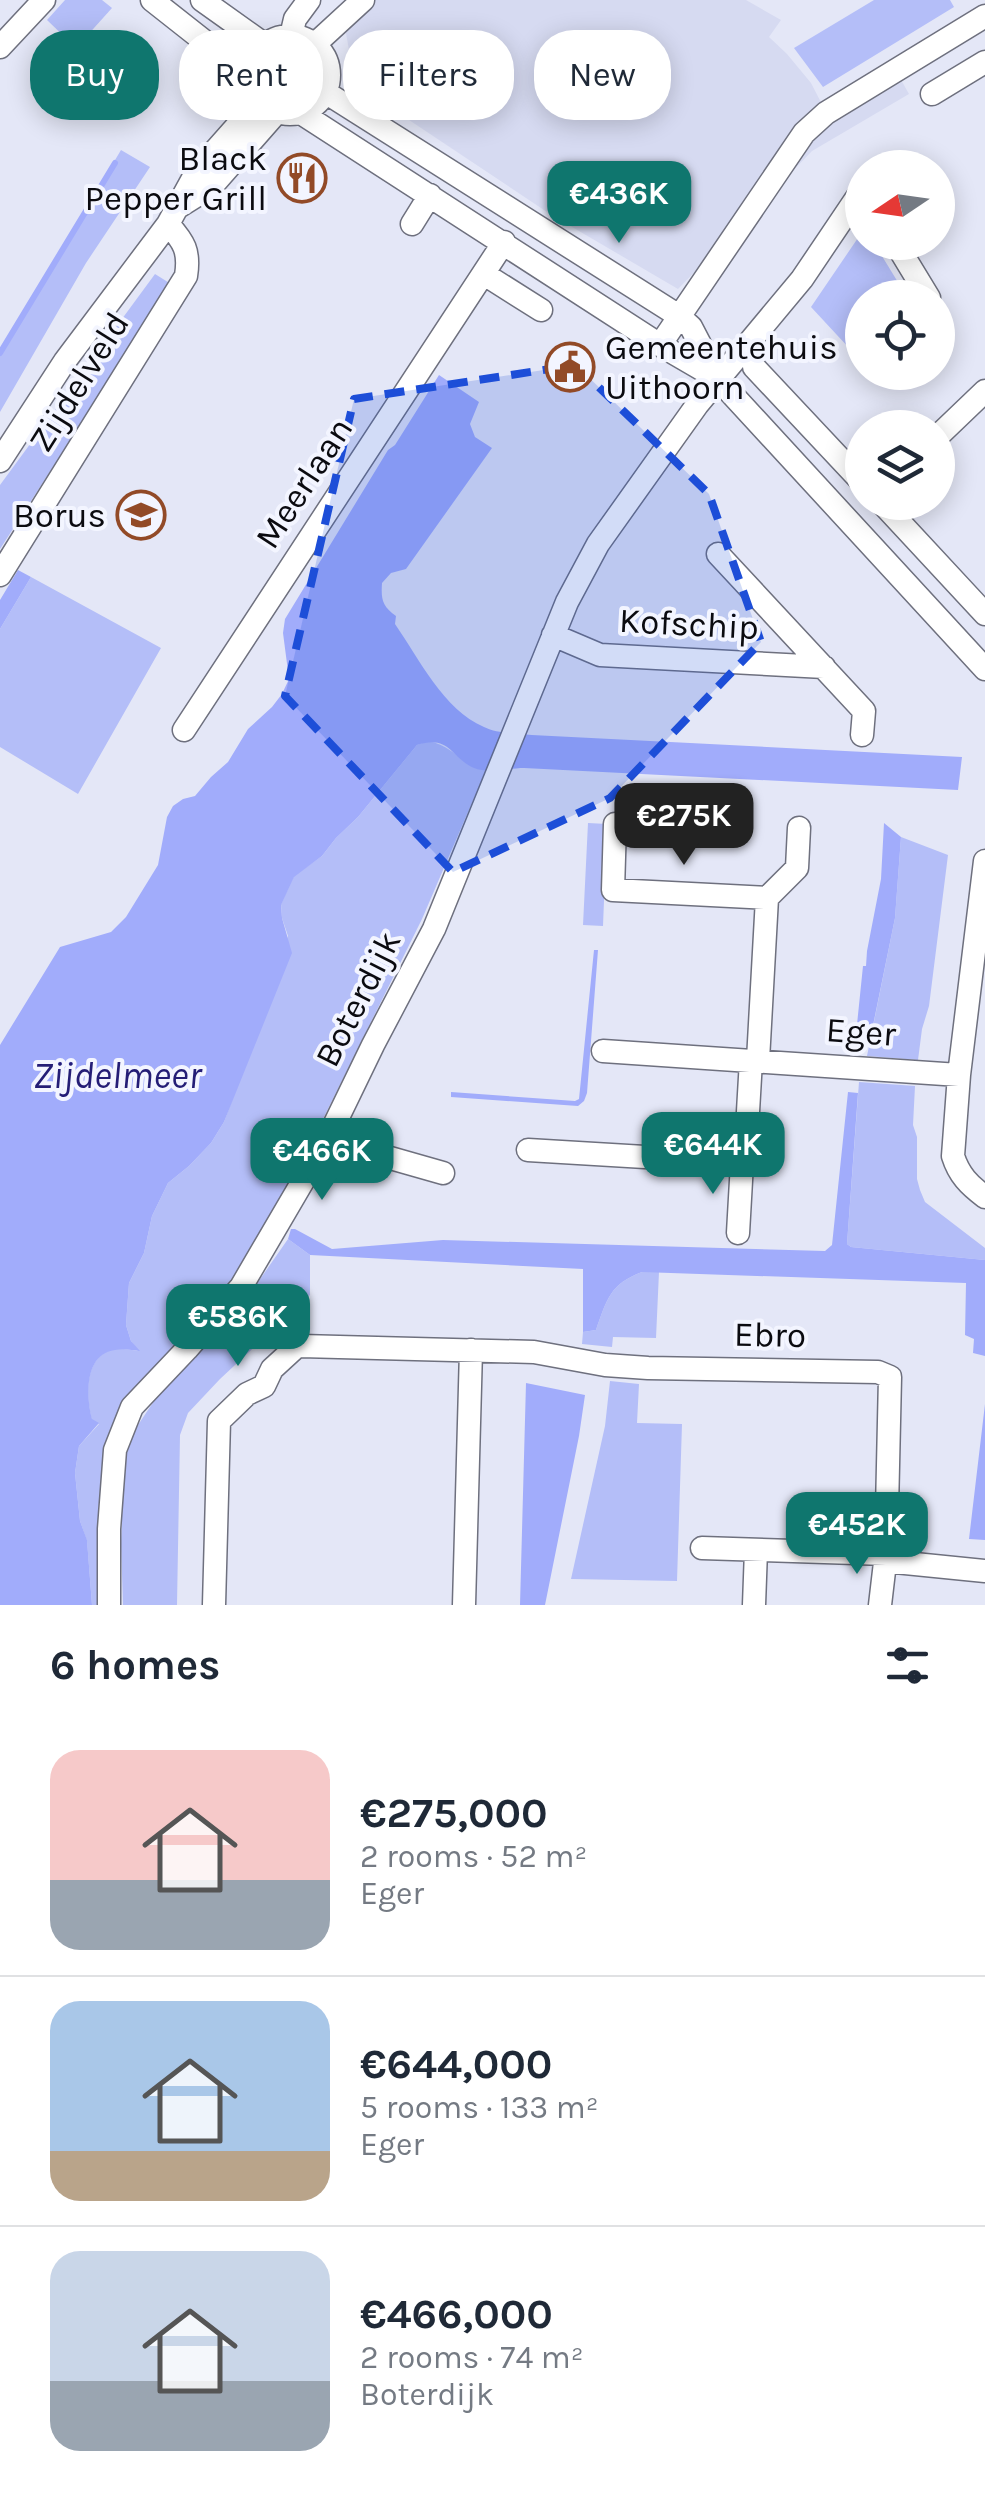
<!DOCTYPE html>
<meta charset="utf-8">
<style>
body{margin:0;font-family:Karla,sans-serif;background:#f6f6f7;color:#1f2937;height:100vh;display:flex;flex-direction:column;font-size:38px;white-space:nowrap}
*{box-sizing:border-box;margin:0}
p{font-size:32px;color:#747a83}
.icon{flex:none;width:55px;height:55px;fill:none;stroke:currentColor;stroke-width:2;stroke-linecap:round;stroke-linejoin:round}
.map{position:relative;height:1605px;overflow:hidden}
.details{display:flex;flex-direction:column;background:#fff;flex:1}
.details>*{flex:none}
.banner{position:absolute;left:30px;top:30px;width:925px;height:90px;display:flex;gap:20px}
.needle{width:65px;rotate:257deg}
.controls{position:absolute;left:845px;top:150px;display:grid;gap:20px}
.controls a{display:grid;place-items:center;width:110px;height:110px;border-radius:50%;background:#fff;box-shadow:0 5px 25px #0003;font-size:50px}
.price{position:absolute;translate:-50% -85px;padding:0 22px;border-radius:20px;background:#0f766e;color:#fff;font-size:32px;line-height:65px;filter:drop-shadow(0 2px 5px #0008)}
.price::after{content:'';position:absolute;left:50%;top:60px;width:30px;height:22px;margin-left:-15px;background:inherit;clip-path:polygon(0 0,100% 0,50% 100%)}
.price.selected{background:#222;color:#fff}
ul{padding:0;list-style:none}
li{display:flex;align-items:center;gap:30px;height:250px;padding:0 50px}
li+li{border-top:2px solid #e0e1e3}
li span{display:grid;place-items:center;flex:none;width:280px;height:200px;border-radius:30px;color:#555}
li>.icon{margin-inline-start:auto}
span .icon{width:120px;height:120px;fill:#fffc;stroke-width:1}
li b{font-size:42px}
h2{display:flex;justify-content:space-between;align-items:center;height:120px;padding:0 50px;font-size:42px}
.tag{padding:0 35px;border-radius:40px;background:#fff;box-shadow:0 5px 25px #0003;font-size:35px;line-height:90px}
.tag.selected{background:#0f766e;color:#fff}
.map>svg:first-child{display:block}
.built{fill:#d6daf1}
.green{fill:#b4bef8}
.water{fill:#a1acfb}
.lines{fill:none;stroke-linecap:round;stroke-linejoin:round}
.stream{stroke:#a1acfb;stroke-width:6}
.minor-casing{stroke:#6e707e;stroke-width:25}
.minor{stroke:#fff;stroke-width:22}
.marked{fill:#1d4ed8;fill-opacity:0.2;stroke:#1d4ed8;stroke-width:8;stroke-dasharray:20 12;stroke-linejoin:round}
.labels{text-anchor:middle;dominant-baseline:central;stroke-width:8;stroke-linejoin:round;paint-order:stroke}
.poi-label{font-size:35px;fill:#0b0b10;stroke:#f3f5ff;text-anchor:end}
.street-label{font-size:35px;fill:#0b0b10;stroke:#f3f5ff}
.water-label{font-size:38px;font-style:italic;fill:#241d76;stroke:#f3f5ff}
</style>
<div class="map">
<svg width="985" height="1605" viewBox="0 0 985 1605">
<rect width="100%" height="100%" fill="#e4e7f7"/>
<!-- built -->
<path class="built" d="M369,0H746L781,20L769,37L787,54L811,83L826,112L896,71L909,94L812,151L678,289L550,214L355,84L344,22Z"/>
<!-- green -->
<path class="green" d="M65,0H102L112,8L76,48L47,20Z
M874,0H950L954,7L823,87L794,48Z
M265 75a25 25 0 1 1 50 0a25 25 0 1 1-50 0Z
M121,150L150,167L86,263L0,412V353Z
M862,232V242L874,243L907,297L862,298V362L811,307Z
M155,274L171,284L0,549V485Z
M31,577L161,648L78,794L0,747V629Z
M428,741C452,745 464,766 486,770L422,919L322,1121L240,1276L109,1441L100,1490L104,1605H92L87,1541L80,1521L75,1473L79,1446L99,1424L92,1420C86,1398 83,1356 114,1349C121,1348 131,1350 138,1351L131,1341L126,1325L129,1283L144,1253L152,1216L168,1183L189,1166L211,1143L224,1122L253,1044L288,936L282,918L281,904L294,876L322,856L336,838L358,817L417,745Z
M588,823L607,824L603,926L583,925Z
M901,837L948,855L929,1006L922,1029L918,1060L867,1056L895,918Z
M859,1082L915,1086L913,1125L917,1137V1179L920,1190L925,1202L985,1248V1260L851,1247L847,1244Z
M288,1239L310,1255V1295L220,1379L188,1413L180,1435L177,1605H123L121,1544L124,1461L136,1428L158,1395L233,1318Z
M642,1272H659L656,1338L613,1337L612,1347L582,1344L583,1332L596,1330C607,1299 610,1284 642,1272Z
M610,1381L639,1384L637,1423L682,1424L677,1581L571,1579L605,1426Z"/>
<!-- water -->
<path class="water" d="M439,375L479,402L470,424L475,437L492,448L406,569L391,573L382,583C381,599 382,606 396,616L395,624C420,660 443,709 484,727C498,734 516,733 532,735L962,757L958,790L524,768C509,768 488,774 474,768C451,758 450,734 417,745L358,817L336,838L322,856L294,877L281,905L282,918L292,953L224,1122L211,1143L189,1166L168,1183L152,1216L144,1253L129,1283L126,1325L131,1341L140,1351C132,1350 123,1348 115,1350C84,1354 86,1397 92,1419L99,1423L79,1446L75,1473L80,1521L87,1540L92,1605H0V1045L60,947L111,932L126,917L158,865L167,817L173,806L183,799L195,796L211,777L228,762L248,729L272,707L282,694L289,679L283,633L285,619L388,450L395,445Z
M18,570L31,577L0,629V600Z
M884,823L901,837L895,918L869,1045L855,1044L863,966H866L867,951L881,879Z
M594,950H598L587,1093L584,1101L578,1106L451,1097V1092L575,1101L579,1099Z
M848,1092L858,1093L847,1244L851,1247L985,1260V1356L973,1353L974,1339L965,1335L966,1283L642,1272C610,1284 607,1299 596,1330L583,1332V1269L310,1255L288,1239L291,1229H295L332,1249L443,1240L825,1251L832,1245Z
M526,1383L585,1395L579,1436L545,1605H520Z
M985,1404V1540L969,1539Z"/>
<g class="lines">
<!-- stream -->
<path class="stream" d="M0,353L115,163"/>
<!-- minor casing -->
<g class="minor-casing">
<path id="minor" d="M152,0L223,56L251,73
M202,0L265,45
M291,36L295,19L309,0
M251 75a39 39 0 1 1 78 0a39 39 0 1 1-78 0Z
M314,45L363,0
M0,47L44,0
M325,92L679,316L691,327L718,379L985,669
M932,94L985,62
M301,113L660,345L715,377
M180,206L212,186L277,112
M412,224L430,195
M895,242L929,298
M484,274L541,310
M660,345L804,133L826,113L985,16
M754,367L862,482
M938,436L985,391
M0,461L65,361L168,224L197,171L260,100
M881,502L985,614
M718,554L864,711L862,735
M0,575L186,276C190,251 184,242 168,224
M553,635L600,655L824,667
M184,730L504,242
M615,824L613,890L767,898
M985,861L959,1075L953,1156C959,1175 969,1185 985,1197
M603,1051L959,1075
M758,1060L767,898L797,868L799,828
M327,1140L443,1173
M528,1150L745,1163L751,1060
M738,1233L742,1163
M702,1548L886,1554
M885,1561L985,1571
M109,1605V1529L115,1450L132,1407L187,1349L241,1287L327,1140L373,1045L434,929L567,602L598,544L697,405L802,279L862,190
M214,1605L219,1421L247,1394L264,1386L272,1369L296,1347L301,1346L534,1352L605,1365L648,1368L878,1372L890,1377L886,1554L880,1605
M464,1605L471,1350
M754,1605L756,1550"/>
</g>
<!-- minor -->
<use href="#minor" class="minor"/>
</g>
<!-- marked area -->
<path class="marked" d="M576,365L709,494L761,642L610,798L453,872L285,696L354,399Z"/>
<!-- icons -->
<defs>
<g id="restaurant-ring" transform="scale(2.5)"><circle r="9.5" fill="#f3f5ff" stroke="#924a27" stroke-width="1.5"/><path d="M-5-6h1v4h1v-4h1v4h1v-4h1v5L-1.5 .5V6h-2V.5L-5-1ZM5-6V6H3V1.5H1.5Q1.5-4 5-6Z" fill="#924a27"/></g>
<g id="civic-ring" transform="scale(2.5)"><circle r="9.5" fill="#f3f5ff" stroke="#924a27" stroke-width="1.5"/><path d="M-.6-6.5H3V-4.5H.6V-3L4-1V1h2V6H-6V1h2V-1L-.6-3ZM-1.2 2.5V6h2.4V2.5Z" fill="#924a27"/></g>
<g id="school-ring" transform="scale(2.5)"><circle r="9.5" fill="#f3f5ff" stroke="#924a27" stroke-width="1.5"/><path d="M0-5L7-2L0 1L-7-2ZM-4 1L0 2.5L4 1V4Q0 6-4 4Z" fill="#924a27"/></g>
</defs>
<g fill-rule="evenodd">
<use href="#restaurant-ring" x="302" y="178"/>
<use href="#civic-ring" x="570" y="367"/>
<use href="#school-ring" x="141" y="515"/>
</g>
<g class="labels">
<!-- poi labels -->
<g class="poi-label">
<text x="267" y="158">Black<tspan x="267" dy="40">Pepper Grill</tspan></text>
<text x="605" y="347" text-anchor="start">Gemeentehuis<tspan x="605" dy="40">Uithoorn</tspan></text>
<text x="106" y="515">Borus</text>
</g>
<!-- street labels -->
<g class="street-label">
<text transform="translate(79 382) rotate(-58)">Zijdelveld</text>
<text transform="translate(304 483) rotate(-57)">Meerlaan</text>
<text transform="translate(689 624) rotate(3)">Kofschip</text>
<text transform="translate(358 999) rotate(-63)">Boterdijk</text>
<text transform="translate(861 1032) rotate(4)">Eger</text>
<text transform="translate(770 1335) rotate(1)">Ebro</text>
</g>
<!-- water labels -->
<g class="water-label">
<text x="117" y="1075">Zijdelmeer</text>
</g>
</g>
</svg>
<div class="controls">
<a><svg class="needle" viewBox="-14 -14 28 28"><path d="M0-13l5 13h-10z" fill="#e53935"/><path d="M0 13l5-13h-10z" fill="#747a83"/></svg></a>
<a><svg class="icon" aria-label="locate" viewBox="0 0 24 24"><circle cx="12" cy="12" r="6"/><path d="M12 2v4M12 18v4M2 12h4M18 12h4"/></svg></a>
<a><svg class="icon" aria-label="layers" viewBox="0 0 24 24"><path d="M12 4l9 5-9 5-9-5zM3 14l9 5 9-5"/></svg></a>
</div>
<b class="price" style="left:619px;top:246px">€436K</b>
<b class="price selected" style="left:684px;top:868px">€275K</b>
<b class="price" style="left:713px;top:1197px">€644K</b>
<b class="price" style="left:322px;top:1203px">€466K</b>
<b class="price" style="left:238px;top:1369px">€586K</b>
<b class="price" style="left:857px;top:1577px">€452K</b>
<div class="banner">
<a class="tag selected">Buy</a>
<a class="tag">Rent</a>
<a class="tag">Filters</a>
<a class="tag">New</a>
</div>
</div>
<section class="details">
<h2>6 homes<svg class="icon" aria-label="filters" viewBox="0 0 24 24"><path d="M4 7h16M4 17h16"/><circle cx="9" cy="7" r="2"/><circle cx="15" cy="17" r="2"/></svg></h2>
<ul>
<li><span style="background:linear-gradient(#f6c9c9 65%,#9aa5b1 0)"><svg class="icon" aria-label="home" viewBox="0 0 24 24"><path d="M3 11l9-7 9 7M6 9v11h12V9"/></svg></span><div><b>€275,000</b><p>2 rooms · 52 m²</p><p>Eger</p></div></li>
<li><span style="background:linear-gradient(#a9c7e8 75%,#b9a48a 0)"><svg class="icon" aria-label="home" viewBox="0 0 24 24"><path d="M3 11l9-7 9 7M6 9v11h12V9"/></svg></span><div><b>€644,000</b><p>5 rooms · 133 m²</p><p>Eger</p></div></li>
<li><span style="background:linear-gradient(#c9d6e8 65%,#9aa5b1 0)"><svg class="icon" aria-label="home" viewBox="0 0 24 24"><path d="M3 11l9-7 9 7M6 9v11h12V9"/></svg></span><div><b>€466,000</b><p>2 rooms · 74 m²</p><p>Boterdijk</p></div></li>
</ul>
</section>
